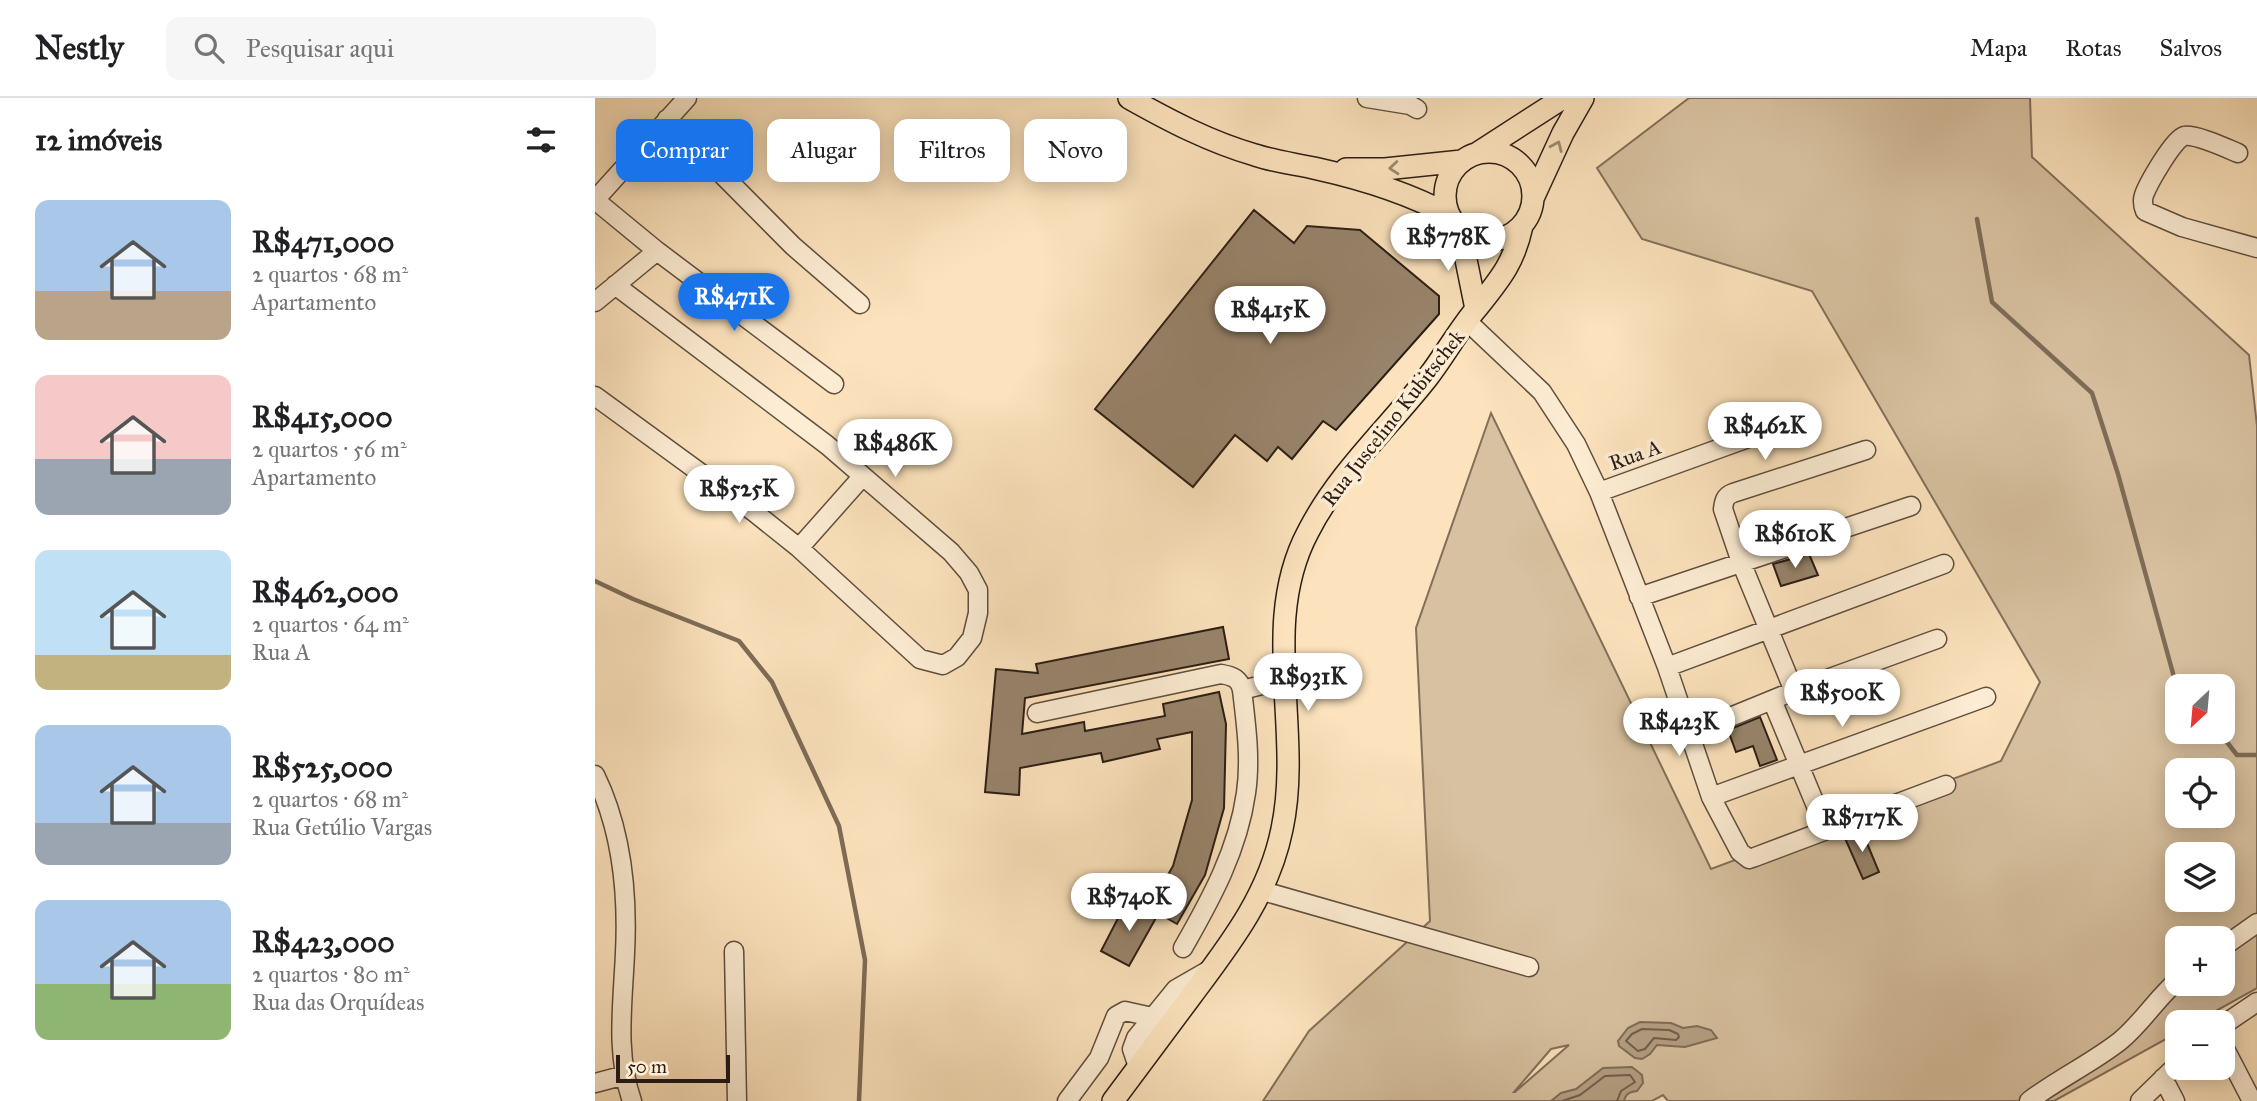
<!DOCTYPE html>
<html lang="pt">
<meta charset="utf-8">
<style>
body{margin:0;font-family:"IM FELL Great Primer",serif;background:#f6f6f6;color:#202124;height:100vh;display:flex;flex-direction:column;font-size:26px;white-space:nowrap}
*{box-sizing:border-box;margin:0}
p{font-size:23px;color:#757577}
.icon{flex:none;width:38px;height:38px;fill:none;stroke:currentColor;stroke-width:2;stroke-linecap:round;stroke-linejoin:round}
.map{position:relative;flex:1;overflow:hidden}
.drawer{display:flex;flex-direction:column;background:#fff;width:595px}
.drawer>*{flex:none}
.top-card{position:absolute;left:21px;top:21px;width:665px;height:63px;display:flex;gap:14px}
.needle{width:46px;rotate:206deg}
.fabs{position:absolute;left:1570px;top:576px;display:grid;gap:14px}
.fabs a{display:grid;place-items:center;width:70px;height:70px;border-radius:14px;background:#fff;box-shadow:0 4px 18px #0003;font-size:35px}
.scale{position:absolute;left:21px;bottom:18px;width:114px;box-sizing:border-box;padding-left:7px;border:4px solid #2b1d14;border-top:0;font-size:19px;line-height:24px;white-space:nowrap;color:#2b1d14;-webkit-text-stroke:5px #fdedd4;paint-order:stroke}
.price{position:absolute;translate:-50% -60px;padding:0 16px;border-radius:24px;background:#fff;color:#222;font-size:23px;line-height:46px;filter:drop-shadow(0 2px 4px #0008)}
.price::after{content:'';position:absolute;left:50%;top:42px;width:21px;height:16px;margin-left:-10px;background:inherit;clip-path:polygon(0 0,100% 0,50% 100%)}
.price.active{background:#1a73e8;color:#fff}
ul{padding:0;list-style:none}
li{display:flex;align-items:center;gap:21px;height:175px;padding:0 35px}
li span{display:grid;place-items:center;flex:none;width:196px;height:140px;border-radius:14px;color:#555}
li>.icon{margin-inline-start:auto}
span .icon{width:84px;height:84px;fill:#fffc;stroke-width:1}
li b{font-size:30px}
h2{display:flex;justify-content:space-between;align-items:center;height:84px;padding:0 35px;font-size:30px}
.tag{padding:0 24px;border-radius:14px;background:#fff;box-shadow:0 4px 18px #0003;font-size:24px;line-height:63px}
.tag.active{background:#1a73e8;color:#fff}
header{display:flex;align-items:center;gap:42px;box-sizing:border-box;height:98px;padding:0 35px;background:#fff;border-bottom:2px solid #e0e0e0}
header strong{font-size:33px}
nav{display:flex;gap:38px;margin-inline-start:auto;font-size:24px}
.search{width:490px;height:63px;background:#f6f6f6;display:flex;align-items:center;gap:18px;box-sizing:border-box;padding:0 24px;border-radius:14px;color:#757577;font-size:26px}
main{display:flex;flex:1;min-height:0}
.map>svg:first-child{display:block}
.green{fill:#d8c1a0;stroke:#826f5a;stroke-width:2;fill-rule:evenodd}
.water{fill:#b5a084;stroke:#7e6c57;stroke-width:2}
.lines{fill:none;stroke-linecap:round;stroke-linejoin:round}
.shore{stroke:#705e4c;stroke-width:2}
.stream{stroke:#7e6c57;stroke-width:4.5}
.building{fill:#98846c;stroke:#2b1d14;stroke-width:2}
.minor-casing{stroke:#5f4e3e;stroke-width:21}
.major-casing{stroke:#2b1d14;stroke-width:24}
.minor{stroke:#fdedd4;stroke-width:18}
.major{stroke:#fce3bd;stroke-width:21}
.oneway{stroke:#9e8a71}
.labels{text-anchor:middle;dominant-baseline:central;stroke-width:7;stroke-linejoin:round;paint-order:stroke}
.street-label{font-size:21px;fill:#2b1d14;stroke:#fdedd4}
</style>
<header>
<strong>Nestly</strong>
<div class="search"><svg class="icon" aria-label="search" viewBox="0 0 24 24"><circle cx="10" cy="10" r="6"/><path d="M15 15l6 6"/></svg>Pesquisar aqui</div>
<nav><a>Mapa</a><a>Rotas</a><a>Salvos</a></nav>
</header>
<main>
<section class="drawer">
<h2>12 imóveis<svg class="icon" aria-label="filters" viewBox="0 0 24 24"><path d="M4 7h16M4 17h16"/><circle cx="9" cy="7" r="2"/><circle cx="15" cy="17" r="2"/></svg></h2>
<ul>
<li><span style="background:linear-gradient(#a9c7e8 65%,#b9a48a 0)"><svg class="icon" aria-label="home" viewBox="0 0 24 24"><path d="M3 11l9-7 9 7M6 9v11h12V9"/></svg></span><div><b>R$471,000</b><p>2 quartos · 68 m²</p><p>Apartamento</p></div></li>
<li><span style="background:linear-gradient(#f6c9c9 60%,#9aa5b1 0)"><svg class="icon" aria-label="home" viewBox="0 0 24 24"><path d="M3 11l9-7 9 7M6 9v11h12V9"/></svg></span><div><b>R$415,000</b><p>2 quartos · 56 m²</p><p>Apartamento</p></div></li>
<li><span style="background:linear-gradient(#bfe0f5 75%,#c2b280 0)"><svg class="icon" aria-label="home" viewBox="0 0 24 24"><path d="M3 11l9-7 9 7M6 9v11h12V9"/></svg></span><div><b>R$462,000</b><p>2 quartos · 64 m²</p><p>Rua A</p></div></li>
<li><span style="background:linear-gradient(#a9c7e8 70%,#9aa5b1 0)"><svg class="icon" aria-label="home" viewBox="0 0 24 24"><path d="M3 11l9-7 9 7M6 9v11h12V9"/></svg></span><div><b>R$525,000</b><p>2 quartos · 68 m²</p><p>Rua Getúlio Vargas</p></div></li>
<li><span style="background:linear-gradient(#a9c7e8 60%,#8fb573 0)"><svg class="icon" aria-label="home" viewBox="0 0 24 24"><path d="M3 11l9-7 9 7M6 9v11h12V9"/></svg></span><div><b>R$423,000</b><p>2 quartos · 80 m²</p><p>Rua das Orquídeas</p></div></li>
</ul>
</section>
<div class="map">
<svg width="1662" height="1003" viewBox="0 0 1662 1003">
<rect width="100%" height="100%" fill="#fce3bd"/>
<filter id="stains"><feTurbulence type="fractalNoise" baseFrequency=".00286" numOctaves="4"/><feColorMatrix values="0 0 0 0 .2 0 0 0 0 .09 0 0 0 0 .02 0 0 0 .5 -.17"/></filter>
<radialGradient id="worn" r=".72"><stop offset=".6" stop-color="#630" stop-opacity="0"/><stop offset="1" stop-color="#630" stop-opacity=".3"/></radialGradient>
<!-- green -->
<path class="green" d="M1094,0H1435L1437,59L1654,257L1662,328V890L1601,924H1582V935L1459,1003H1073L1068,997L1057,1003H668L714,933L835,823L821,530L896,315L1116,771L1406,663L1445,584L1217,193L1047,141L1002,70ZM1582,588H1628V634H1582ZM1582,672H1628V718H1582ZM1582,756H1628V802H1582ZM1582,840H1628V886H1582ZM974,947L920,994H919L956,951Z"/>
<!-- water -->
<path class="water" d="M1045,924L1076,925L1088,930L1102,928L1116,932L1122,940L1090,949L1062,947L1055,956L1047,961L1040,960L1024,948L1023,943L1033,930Z
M1037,969L1047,977L1048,985L1042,993C1035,994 1031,995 1029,1003H956L966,995L981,991L1008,970Z"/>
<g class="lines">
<!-- shore -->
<path class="shore" d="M1047,931L1074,932L1083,936L1084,939L1081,942L1059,940L1050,951L1043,953L1031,943L1037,936Z
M967,1003L985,997L1010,978L1035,977L1040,984L1026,993L1022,1003"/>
<!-- stream -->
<path class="stream" d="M1382,121L1397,204L1497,295L1523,376L1579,579L1587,588
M0,483L38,501L144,543L177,584L244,728L270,862L264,1003
M1624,634L1642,657H1662"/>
</g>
<!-- building -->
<path class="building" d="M659,112L699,145L712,128L765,132L844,198V216L741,332L728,323L697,361L683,349L672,363L640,337L598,389L500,311Z
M1214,456L1223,477L1186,488L1178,466Z
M628,529L634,561L430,600L427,636L489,624L490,633L570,618L568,606L624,594L631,626L629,710L610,777L582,826L554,810L578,768L597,702V634L562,641L565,651L508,664L506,655L425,670L424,697L390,694L401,571L443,575L441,566Z
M1165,619L1182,662L1165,668L1158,648L1141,654L1133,632Z
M1266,731L1284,774L1268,781L1249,738Z
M533,801L562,818L534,868L506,853Z"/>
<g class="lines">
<!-- minor casing -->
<g class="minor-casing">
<path id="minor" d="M772,0L815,7L822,11
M72,21L198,148L265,206
M1643,55C1631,50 1601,36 1589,38C1579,40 1553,86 1549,97C1547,103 1548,108 1550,113L1587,129L1662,150
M0,102L62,153L239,286
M0,102L92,0
M0,204L62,153
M873,224L947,294L981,346L1004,394L1072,569L1116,699L1145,754L1154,761L1160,759L1351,687
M0,298L159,414L204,450L325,561L348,567L362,559L377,540L383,515V492L374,475L356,454L232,347L20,187
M1004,394L1170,334
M204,450L267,379
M1044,499L1316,408
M1072,569L1349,466
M1199,593L1146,464L1128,411C1129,403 1130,398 1138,395L1271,352
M1177,602L1231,732
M442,615L626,576C638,578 645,581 647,592
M1096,635L1199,593L1342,541
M0,677C27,732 33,795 30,855C28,904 20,955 37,1003
M1116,699L1391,599
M668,793L934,869
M1628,849L1662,825
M588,850C616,801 643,752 651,695C656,661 651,626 647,592L691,581
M139,853L142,1003
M1628,927L1662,904
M1628,947L1657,1003
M543,969L537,951L541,940L581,891L614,872
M1568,980L1580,1003
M0,985L30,977
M472,1003L504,960L521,918L530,913L557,919
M1434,1003C1463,981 1497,965 1525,943C1547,925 1561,901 1582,883
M1545,1003L1582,967"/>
</g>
<!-- major casing -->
<g class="major-casing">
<path id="major" d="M534,0C575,23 615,44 660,57C681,64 702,66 723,71C768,81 813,95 854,117
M850 98a44 44 0 1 1 88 0a44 44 0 1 1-88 0Z
M881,56L968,0
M751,71H790L867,63
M939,98L968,35L988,0
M865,132L881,211
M518,1003C544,968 571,932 597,897C636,845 674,796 687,731C708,633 664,526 713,434C743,375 793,330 833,279C850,257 864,231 882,210C905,181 919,165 927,128"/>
</g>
<!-- minor -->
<use href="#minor" class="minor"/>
<!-- major -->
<use href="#major" class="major"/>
</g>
<!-- one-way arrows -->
<defs><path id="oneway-chevron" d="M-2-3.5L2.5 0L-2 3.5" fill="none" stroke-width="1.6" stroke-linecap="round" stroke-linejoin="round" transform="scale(1.75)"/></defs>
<g class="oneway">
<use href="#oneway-chevron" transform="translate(962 48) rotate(-66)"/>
<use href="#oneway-chevron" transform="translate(799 70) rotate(175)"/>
</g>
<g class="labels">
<!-- street labels -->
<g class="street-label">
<text transform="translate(798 320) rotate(-52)">Rua Juscelino Kubitschek</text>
<text transform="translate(1040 357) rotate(-20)">Rua A</text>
</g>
</g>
<rect width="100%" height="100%" filter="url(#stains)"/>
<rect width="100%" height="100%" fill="url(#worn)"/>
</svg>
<div class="fabs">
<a><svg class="needle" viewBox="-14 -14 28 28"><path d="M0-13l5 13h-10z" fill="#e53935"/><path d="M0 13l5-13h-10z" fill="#757577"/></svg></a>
<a><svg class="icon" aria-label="locate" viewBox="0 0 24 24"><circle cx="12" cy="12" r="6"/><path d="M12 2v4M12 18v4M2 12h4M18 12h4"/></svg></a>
<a><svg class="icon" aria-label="layers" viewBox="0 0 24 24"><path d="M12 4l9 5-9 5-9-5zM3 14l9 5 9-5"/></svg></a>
<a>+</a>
<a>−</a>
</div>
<div class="scale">50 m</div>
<b class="price" style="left:853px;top:175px">R$778K</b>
<b class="price active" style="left:139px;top:235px">R$471K</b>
<b class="price" style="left:675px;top:248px">R$415K</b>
<b class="price" style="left:1170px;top:364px">R$462K</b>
<b class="price" style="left:300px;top:381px">R$486K</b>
<b class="price" style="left:144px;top:427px">R$525K</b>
<b class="price" style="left:1200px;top:472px">R$610K</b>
<b class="price" style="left:713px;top:615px">R$931K</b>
<b class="price" style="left:1247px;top:631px">R$500K</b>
<b class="price" style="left:1084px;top:660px">R$423K</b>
<b class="price" style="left:1267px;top:756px">R$717K</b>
<b class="price" style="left:534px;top:835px">R$740K</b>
<div class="top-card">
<a class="tag active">Comprar</a>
<a class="tag">Alugar</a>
<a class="tag">Filtros</a>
<a class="tag">Novo</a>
</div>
</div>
</main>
